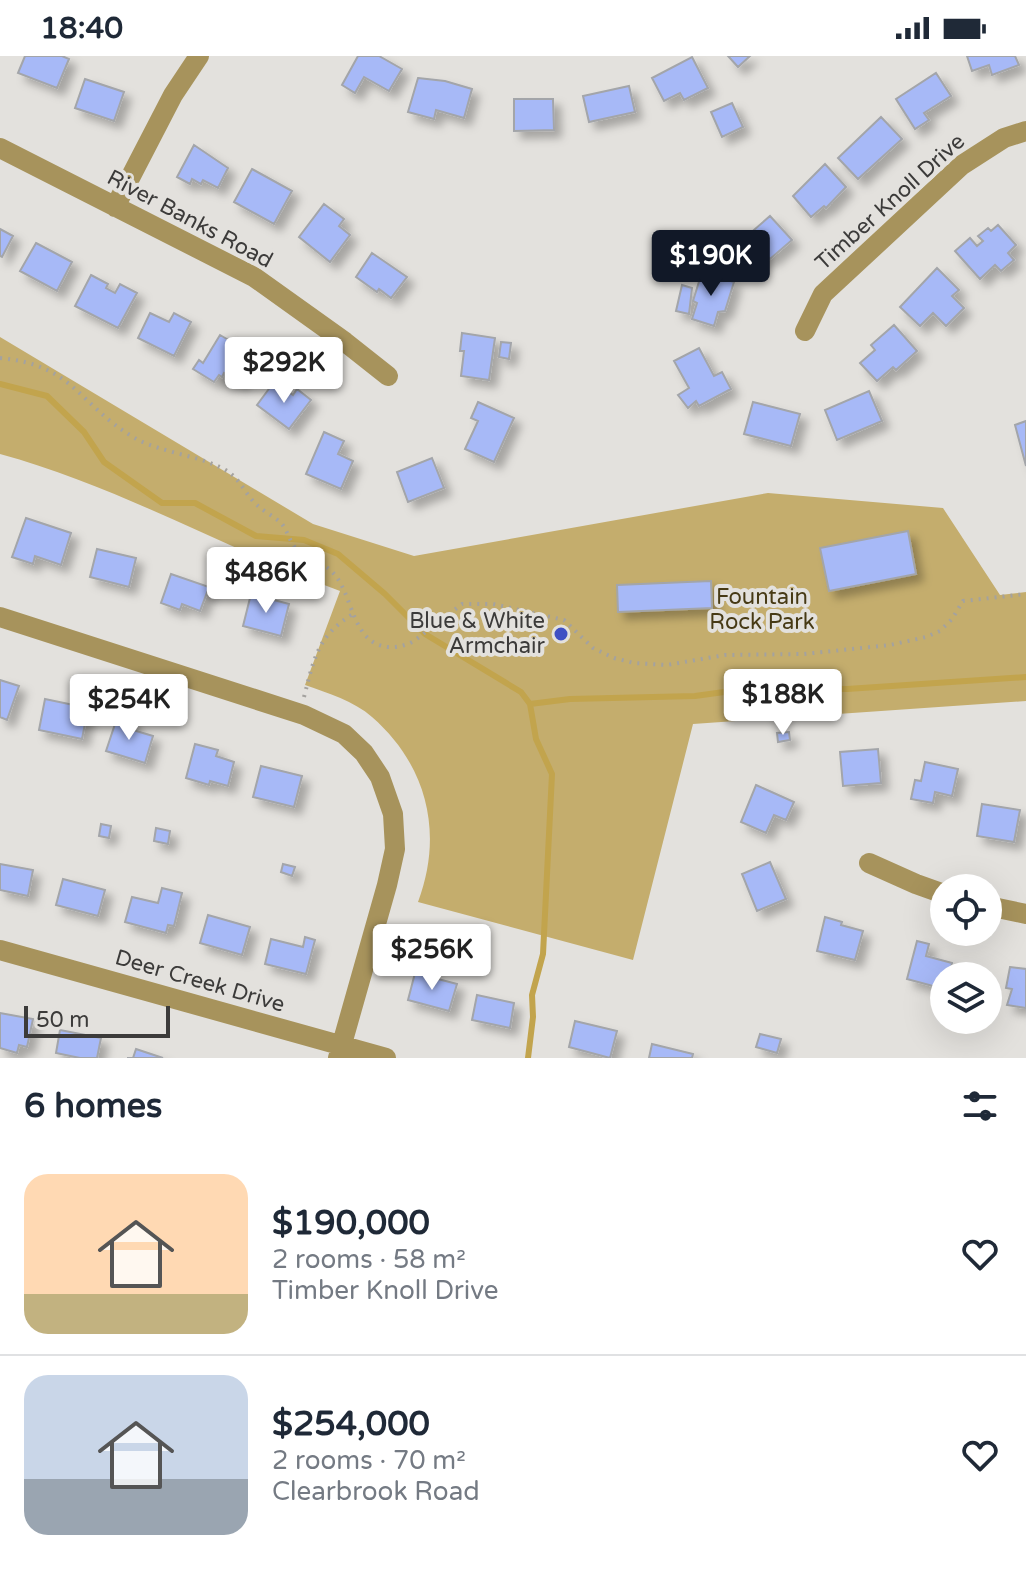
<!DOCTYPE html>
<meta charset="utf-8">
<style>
body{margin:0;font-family:"Varela Round",sans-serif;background:#f2f2f3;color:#1f2937;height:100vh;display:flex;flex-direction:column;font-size:30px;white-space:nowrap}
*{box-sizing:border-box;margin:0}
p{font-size:26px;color:#747a83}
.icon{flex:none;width:44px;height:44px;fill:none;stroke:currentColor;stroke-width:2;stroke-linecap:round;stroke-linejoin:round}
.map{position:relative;height:1002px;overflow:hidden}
.panel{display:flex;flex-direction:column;background:#fff;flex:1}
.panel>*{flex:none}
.tools{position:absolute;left:930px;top:818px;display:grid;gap:16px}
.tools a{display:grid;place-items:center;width:72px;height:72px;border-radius:50%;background:#fff;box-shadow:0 8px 32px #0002;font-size:40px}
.scale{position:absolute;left:24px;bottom:20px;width:146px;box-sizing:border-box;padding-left:8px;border:4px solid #3c3b3a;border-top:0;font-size:22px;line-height:28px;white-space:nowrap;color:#3c3b3a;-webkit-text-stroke:6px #e3e1dd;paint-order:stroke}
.price{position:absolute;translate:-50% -68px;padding:0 18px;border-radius:8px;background:#fff;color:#222;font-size:26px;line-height:52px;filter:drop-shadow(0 2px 4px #0008)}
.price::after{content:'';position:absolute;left:50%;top:48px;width:24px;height:18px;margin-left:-12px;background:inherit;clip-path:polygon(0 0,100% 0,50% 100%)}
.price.active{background:#111827;color:#fff}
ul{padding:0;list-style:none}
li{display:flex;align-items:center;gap:24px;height:200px;padding:0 24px}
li+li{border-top:2px solid #e0e1e3}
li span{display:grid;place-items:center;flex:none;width:224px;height:160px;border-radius:24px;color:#555}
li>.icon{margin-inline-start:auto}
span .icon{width:96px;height:96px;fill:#fffc;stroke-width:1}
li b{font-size:34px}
h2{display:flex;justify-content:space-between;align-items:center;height:96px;padding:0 24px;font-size:34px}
.status{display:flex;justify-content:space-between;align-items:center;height:56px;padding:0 40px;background:#fff;direction:ltr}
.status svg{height:22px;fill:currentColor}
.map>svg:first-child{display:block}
.green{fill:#c4ad6d}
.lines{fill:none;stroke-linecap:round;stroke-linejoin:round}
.stream{stroke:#c2a44d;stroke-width:6}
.building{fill:#a7b9f7;stroke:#a3a5a9;stroke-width:2;filter:url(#shadow)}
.path{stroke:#a4a29f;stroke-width:4;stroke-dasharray:2 6;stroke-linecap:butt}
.minor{stroke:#a7935c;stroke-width:20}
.poi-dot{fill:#3f50c4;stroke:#e3e1dd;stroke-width:3}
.labels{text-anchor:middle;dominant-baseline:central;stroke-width:8;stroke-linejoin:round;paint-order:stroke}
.street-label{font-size:22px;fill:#3c3b3a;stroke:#e3e1dd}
.park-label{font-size:22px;fill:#473a15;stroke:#e3e1dd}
.poi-label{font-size:22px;fill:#3c3b3a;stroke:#e3e1dd;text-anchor:end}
</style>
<div class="status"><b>18:40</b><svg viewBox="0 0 49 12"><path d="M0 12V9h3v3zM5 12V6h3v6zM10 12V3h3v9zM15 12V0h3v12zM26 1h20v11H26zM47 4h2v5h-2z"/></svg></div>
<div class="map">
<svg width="1026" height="1002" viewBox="0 0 1026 1002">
<defs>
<filter id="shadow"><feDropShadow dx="7" dy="7" stdDeviation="4" flood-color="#0004"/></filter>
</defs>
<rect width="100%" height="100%" fill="#e3e1dd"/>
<!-- green -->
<path class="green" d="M0,281L313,468L414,500L768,437L943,452L1000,539L1026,536V645L693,668L633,904L418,846C444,777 427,709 372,661C354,645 328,637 305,629L340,535C226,493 118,430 0,398Z"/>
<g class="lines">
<!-- stream -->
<path class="stream" d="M0,328L47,340L84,376L104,406L162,447H195L256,480L304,484L338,498L385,538L425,578L521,636L530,648L536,683L552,718L543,898L532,939L533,961L528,1002
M530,648L570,643L695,640L753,632L847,633L1026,621"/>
</g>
<!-- building -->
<path class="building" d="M25,0H62L69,3L57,32L18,17Z
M358,0H379L402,13L389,35L364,21L355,37L342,29Z
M728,0H750L738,11Z
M967,0H1015L1019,9L992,19L989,9L972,15Z
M692,1L708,32L684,44L680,37L664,45L652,22Z
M936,17L951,40L924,57L929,64L915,73L896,43Z
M418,22L445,25L472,33L464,62L436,54L434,63L408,56Z
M85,23L124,36L114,65L75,52Z
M629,30L635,56L589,66L583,40Z
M514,43H553L554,74L514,75Z
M732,47L743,71L722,81L711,56Z
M881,61L902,83L858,123L838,102Z
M194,89L228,112L218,132L203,124L201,128L192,123L190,128L177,121Z
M825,108L846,131L826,152L824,150L811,161L793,140Z
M252,113L292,135L274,168L234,146Z
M324,148L344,163L339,170L350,179L330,206L299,181Z
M770,160L792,184L770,203L767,200L755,211L738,193L750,183L747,180Z
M998,169L1016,189L1008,197L1014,204L1001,215L995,209L980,223L955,195L970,182L977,190L983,185L978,180L988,172L991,175Z
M0,173L13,180L2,201L0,200Z
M36,187L72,206L57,235L20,215Z
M372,197L407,221L391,242L379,233L377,236L356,221Z
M937,212L959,234L952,240L964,252L946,270L933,257L920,270L900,251Z
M702,216L734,226L725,255L718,256L714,270L692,263L697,247L693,245Z
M91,219L108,228L106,232L115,237L120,228L137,237L118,272L75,250Z
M682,229L692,232L689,258L676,255Z
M150,257L169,266L174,257L191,266L174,300L138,282Z
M894,269L917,295L896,314L893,311L877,325L860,307L875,294L871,289Z
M462,277L495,282L489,324L461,320L464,295H460Z
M220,279L232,286L229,291L252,305L240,327L224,317L222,321L219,319L214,326L193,313L199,304L203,307Z
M501,286L511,287L509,303L499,301Z
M699,292L714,320L722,316L731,333L699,350L696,345L688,352L678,339L689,332L674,305Z
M274,326L293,339L297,333L311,344L289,373L257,349Z
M869,335L882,365L837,384L825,354Z
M478,346L514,362L494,406L465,393L478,365L471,362Z
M753,346L800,358L791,390L744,378Z
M1026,365V410L1015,369Z
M324,376L344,385L338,398L353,405L341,433L306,418Z
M432,402L444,432L408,446L397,416Z
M26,462L71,477L61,509L35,500L33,508L12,501Z
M908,475L916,518L829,535L820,492Z
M97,493L136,502L129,531L90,521Z
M171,518L209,531L200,555L182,548L180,554L161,547Z
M711,525L712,552L618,556L617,529Z
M251,538L289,548L281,580L243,570Z
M0,624L19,630L7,664L0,661Z
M45,643L88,652L82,683L39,674Z
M117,662L135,667L133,674L153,680L145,707L106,695Z
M789,676L790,684L778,686L777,677Z
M195,688L218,694L216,700L234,706L228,730L210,725L209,729L186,722Z
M878,693L881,727L843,730L840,696Z
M925,706L958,713L952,740L935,736L933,747L911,743L915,724L921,725Z
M261,710L302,720L294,751L253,741Z
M756,729L794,746L786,764L774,759L766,777L741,766Z
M982,748L1020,754L1014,786L977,780Z
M101,768L111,770L109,782L99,780Z
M156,772L170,775L168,788L154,785Z
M770,806L786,843L757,855L742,818Z
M0,808L33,814L28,840L0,834Z
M283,808L295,811L292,820L281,816Z
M63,823L105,834L98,860L56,849Z
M162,832L182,837L174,870L168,869L166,877L125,866L132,841L158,847Z
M208,859L250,871L242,899L200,887Z
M825,861L842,866L841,869L863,875L855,904L817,895Z
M305,881L315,884L306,918L265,908L271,883L303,891Z
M917,885L929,888L926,900L952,907L949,920H944V933L907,923Z
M1010,911L1026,913V952L1007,949L1012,933L1006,932Z
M415,917L457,928L449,955L408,944Z
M477,939L514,947L510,972L472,964Z
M0,957L33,963L27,991L19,989L17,997L0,992Z
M575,965L617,975L610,1002L569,991Z
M60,974L101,982L97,1002H80L56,997Z
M760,978L781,983L777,997L756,991Z
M652,988L693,998L692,1002H649Z
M136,993L163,1002H127H133Z"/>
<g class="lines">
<!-- path -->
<path class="path" d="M0,302C74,309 78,348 133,381C162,398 207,400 230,417C241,425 247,441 258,450C265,456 275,461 282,468C287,474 289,483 294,490C303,502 318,504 329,513C351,531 349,570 373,586C386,594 401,592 414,585L462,548H493L564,564L593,592L614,602L634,607L667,609L725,599L804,598L890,589L926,581L940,575L952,563L963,545L1026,538
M304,641C314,603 317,580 353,558"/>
<!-- minor -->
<path class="minor" d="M0,92L254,221L345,286L388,320
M115,151L173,39L199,0
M805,275L823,238L962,109L1004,82L1026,75
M0,561L304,659L344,678L364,697L380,721L393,758L395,793L387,829L338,1002
M869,807L916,828L944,838
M988,850L1026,858
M0,894L386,1002"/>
</g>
<!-- markers -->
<circle class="poi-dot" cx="561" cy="578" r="8"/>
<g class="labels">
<!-- street labels -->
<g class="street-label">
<text transform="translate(890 146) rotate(-42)">Timber Knoll Drive</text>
<text transform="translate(190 163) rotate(28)">River Banks Road</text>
<text transform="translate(200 925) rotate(16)">Deer Creek Drive</text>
</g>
<!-- park labels -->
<g class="park-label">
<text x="762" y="541">Fountain<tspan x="762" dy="25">Rock Park</tspan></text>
</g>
<!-- poi labels -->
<g class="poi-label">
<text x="545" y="565">Blue &amp; White<tspan x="545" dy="25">Armchair</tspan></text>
</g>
</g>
</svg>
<div class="tools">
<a><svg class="icon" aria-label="locate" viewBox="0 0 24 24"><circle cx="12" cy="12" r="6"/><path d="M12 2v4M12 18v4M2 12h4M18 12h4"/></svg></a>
<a><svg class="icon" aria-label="layers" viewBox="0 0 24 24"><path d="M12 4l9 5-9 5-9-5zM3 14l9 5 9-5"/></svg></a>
</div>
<div class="scale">50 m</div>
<b class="price active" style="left:711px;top:242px">$190K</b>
<b class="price" style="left:284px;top:349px">$292K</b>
<b class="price" style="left:266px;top:559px">$486K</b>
<b class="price" style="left:783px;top:681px">$188K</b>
<b class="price" style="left:129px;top:686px">$254K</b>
<b class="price" style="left:432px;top:936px">$256K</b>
</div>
<section class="panel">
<h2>6 homes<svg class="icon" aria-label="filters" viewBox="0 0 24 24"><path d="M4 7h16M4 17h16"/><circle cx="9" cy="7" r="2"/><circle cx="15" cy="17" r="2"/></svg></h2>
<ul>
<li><span style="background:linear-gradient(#ffd9b3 75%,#c2b280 0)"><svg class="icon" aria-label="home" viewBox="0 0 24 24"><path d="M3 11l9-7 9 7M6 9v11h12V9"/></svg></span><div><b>$190,000</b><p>2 rooms · 58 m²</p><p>Timber Knoll Drive</p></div><svg class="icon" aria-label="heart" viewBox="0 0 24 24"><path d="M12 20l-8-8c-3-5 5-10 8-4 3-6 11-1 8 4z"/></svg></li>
<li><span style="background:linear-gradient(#c9d6e8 65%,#9aa5b1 0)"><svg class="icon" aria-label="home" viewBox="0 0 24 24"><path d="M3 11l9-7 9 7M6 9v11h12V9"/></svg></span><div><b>$254,000</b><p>2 rooms · 70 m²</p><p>Clearbrook Road</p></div><svg class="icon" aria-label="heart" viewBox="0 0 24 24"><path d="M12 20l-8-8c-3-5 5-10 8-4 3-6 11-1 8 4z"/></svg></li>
</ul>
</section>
